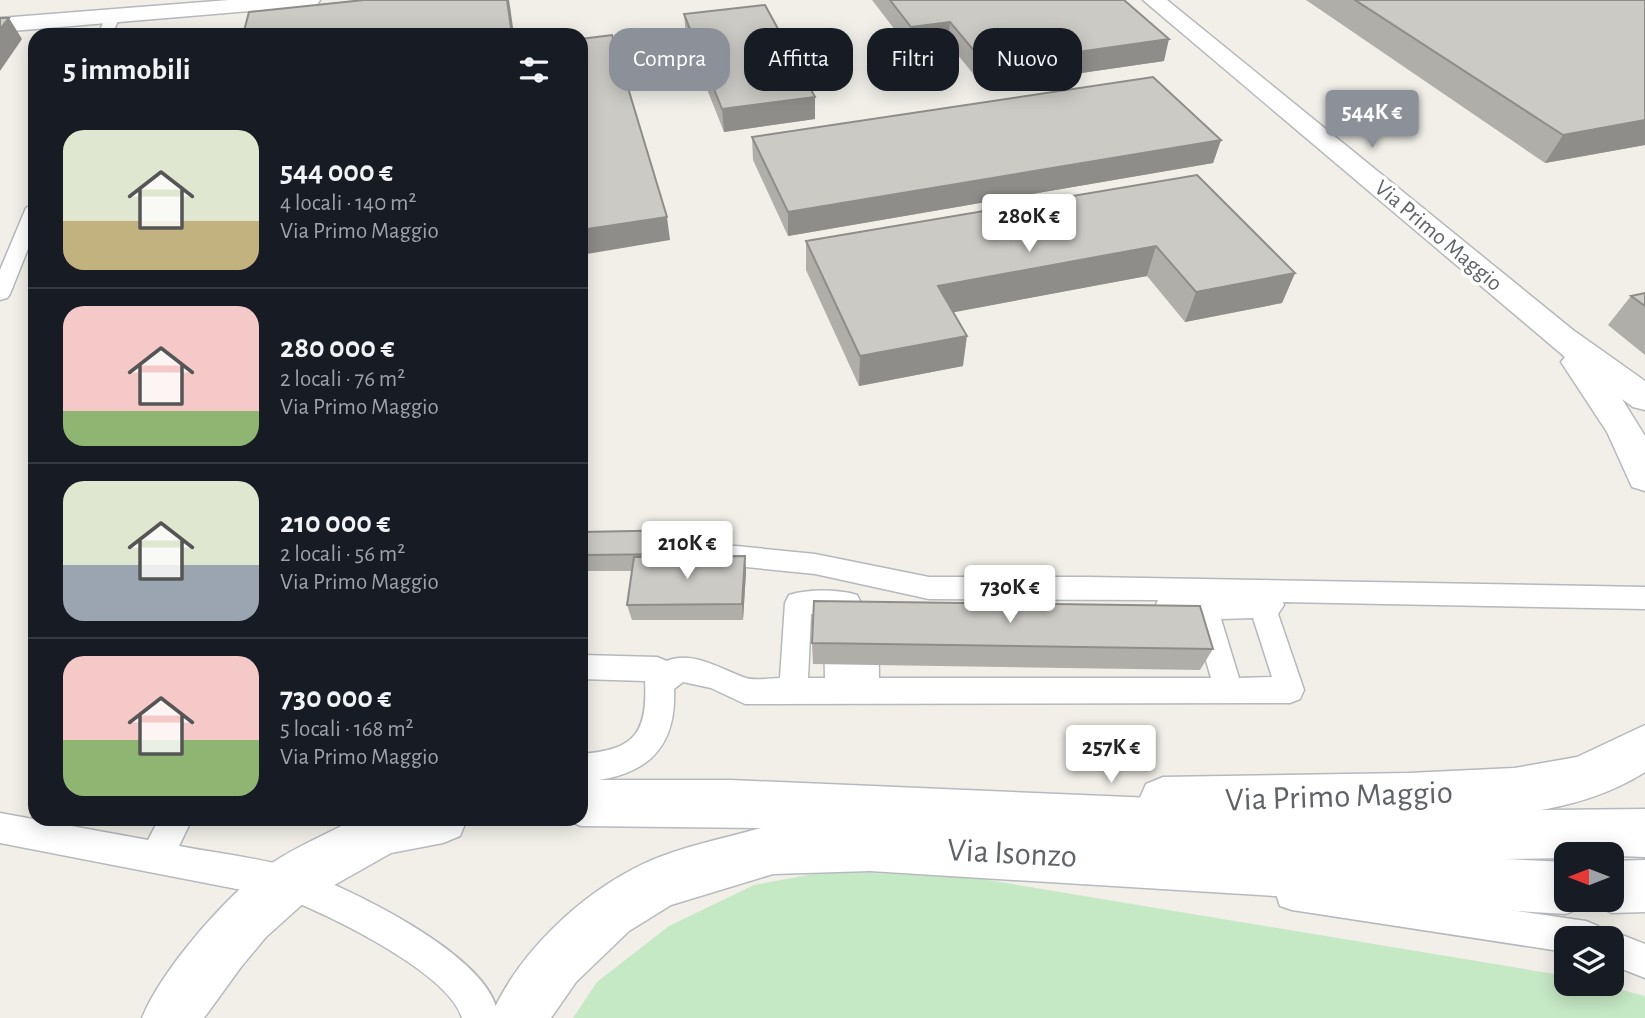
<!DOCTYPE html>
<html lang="it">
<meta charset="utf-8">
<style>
body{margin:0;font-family:"Alegreya Sans",sans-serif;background:#20242c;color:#f1f3f6;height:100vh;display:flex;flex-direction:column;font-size:26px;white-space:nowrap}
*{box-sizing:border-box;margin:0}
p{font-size:23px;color:#9ea1a6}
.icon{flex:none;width:38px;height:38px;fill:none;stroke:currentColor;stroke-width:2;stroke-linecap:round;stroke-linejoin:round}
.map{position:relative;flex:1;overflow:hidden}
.details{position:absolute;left:28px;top:28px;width:560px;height:798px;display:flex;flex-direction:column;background:#171b24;border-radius:21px;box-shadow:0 4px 18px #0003}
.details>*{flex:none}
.guide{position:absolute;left:609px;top:28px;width:665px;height:63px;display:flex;gap:14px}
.needle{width:46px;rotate:270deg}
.buttons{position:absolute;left:1554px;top:842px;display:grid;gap:14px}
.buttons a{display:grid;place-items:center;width:70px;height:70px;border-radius:14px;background:#171b24;box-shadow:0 4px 18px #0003;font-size:35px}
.price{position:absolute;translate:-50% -60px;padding:0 16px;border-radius:7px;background:#fff;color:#222;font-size:23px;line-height:46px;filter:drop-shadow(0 2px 4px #0008)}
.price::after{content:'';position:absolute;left:50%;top:42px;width:21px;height:16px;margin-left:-10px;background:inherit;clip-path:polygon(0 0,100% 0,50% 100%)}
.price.selected{background:#8c9099;color:#fff}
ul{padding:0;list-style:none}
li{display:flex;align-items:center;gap:21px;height:175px;padding:0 35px}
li+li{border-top:2px solid #363941}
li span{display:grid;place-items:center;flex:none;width:196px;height:140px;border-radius:21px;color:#555}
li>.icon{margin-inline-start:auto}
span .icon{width:84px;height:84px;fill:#fffc;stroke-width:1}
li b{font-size:30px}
h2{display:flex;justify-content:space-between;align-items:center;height:84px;padding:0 35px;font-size:30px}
.chip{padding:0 24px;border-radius:21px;background:#171b24;box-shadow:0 4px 18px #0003;font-size:24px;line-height:63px}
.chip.selected{background:#8c9099;color:#fff}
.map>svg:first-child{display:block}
.green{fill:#c5e8c5}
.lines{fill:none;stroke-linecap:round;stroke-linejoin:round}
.lane-casing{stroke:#b5b8bc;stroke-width:3}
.street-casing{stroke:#b5b8bc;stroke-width:3}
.secondary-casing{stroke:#b6babf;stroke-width:3}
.lane{fill:#fff;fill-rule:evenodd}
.street{fill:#fff;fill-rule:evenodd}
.secondary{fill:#fff;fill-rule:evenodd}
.wall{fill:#afaea9}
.shaded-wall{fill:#8f8d8a}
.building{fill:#cccac5;stroke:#8f8d8a;stroke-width:2}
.labels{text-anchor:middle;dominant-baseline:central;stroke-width:7;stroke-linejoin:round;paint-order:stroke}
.far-street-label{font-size:23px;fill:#5f6368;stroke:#fff}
.near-street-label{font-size:33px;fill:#5f6368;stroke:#fff}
</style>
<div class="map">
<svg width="1645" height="1018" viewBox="0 0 1645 1018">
<rect width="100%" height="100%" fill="#f1efe8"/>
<!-- green -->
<path class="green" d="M830,871L976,878L1566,976V984H1598L1645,996V1018H573L597,982L669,926L754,885Z"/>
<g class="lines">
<!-- lane casing -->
<g class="lane-casing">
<path id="lane" d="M113,12L120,16L112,35H98L106,16Z
M35,203V231L10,294L7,298L0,300V270L26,208Z
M687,546H736L815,554L929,577H1088L1645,587V609L1283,602L1284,605L1278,614L1304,690L1300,699L1290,703L745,704L711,688L683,682L674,689C677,754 640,778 581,782V754C633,750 648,735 645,681L581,679V655L657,657L667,661C693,650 722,670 746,678C756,681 769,678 780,678L785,603L789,595C807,589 839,589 857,595L861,603L857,611L848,614H811L808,678H825L824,632L828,624L838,620L848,624L851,631L854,624L864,620L874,624L878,632L879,678H1211L1194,618H1168L1159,615L1155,607L1158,600L929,599L815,574L736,566H687L678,563L674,556L678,549ZM1253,618L1272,677L1239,678L1221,619Z
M0,813L148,840L159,819H192L179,846C215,853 254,857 289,867C340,883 497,957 498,1018H462C449,973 331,916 288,899L0,843Z
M1292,878L1586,921L1598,926L1602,935L1612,931L1645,944V978L1612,965V938H1566V952L1292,910L1280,906L1276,894L1280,882Z"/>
</g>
<!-- street casing -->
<g class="street-casing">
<path id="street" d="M229,0H320L317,5L309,6L0,32V18Z
M1143,0H1167L1573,330L1645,381V410L1633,407L1622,399L1645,436V491L1632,487L1607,432L1561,362L1565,357Z
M1645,725V772C1562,825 1450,818 1355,820C1291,821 1227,822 1163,823L1146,816L1139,800L1146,784L1163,777L1409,773L1514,768L1577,757Z"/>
</g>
<!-- secondary casing -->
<g class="secondary-casing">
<path id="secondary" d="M581,780H730L1459,811L1645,809V857L1566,854V858L1506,859L1566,862V900H1587L1584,906L1566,914L870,871L773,874L671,905L629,931L576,982L551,1018H490C517,954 580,894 643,864C679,847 722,839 761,828L581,826L564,819H581Z
M355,819H467L460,836L443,843L391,853L306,901L266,937L241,967L204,1018H142C162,969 226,896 269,865C295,847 327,834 355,819Z
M1645,860V912L1612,913L1594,905L1592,900H1612V861Z"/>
</g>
<!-- lane -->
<use href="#lane" class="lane"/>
<!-- street -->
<use href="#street" class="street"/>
<!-- secondary -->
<use href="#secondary" class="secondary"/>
</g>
<!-- wall -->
<path class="wall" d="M872,0H1124L1164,61L984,87L948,43L909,48Z
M1306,0H1645V145L1545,163Z
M684,14L815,119L724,132L686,36Z
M752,137L1221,140L1213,163L788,236L753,160Z
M1197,175L1295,273L1282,303L1185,322L1147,276L953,312L963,366L859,386L806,270V241Z
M1645,293V355L1608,325L1631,296Z
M686,530L688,547V557L745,556L746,572L743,620H632L627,605L632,571H581V532Z
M812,643L1213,649L1200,670L813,664Z"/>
<!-- shaded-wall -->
<path class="shaded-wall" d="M507,0H509L510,6L514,35H512Z
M9,18L22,39L0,71V29Z
M950,22L948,43L909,48L911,27Z
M1169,39L1164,61L984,87L986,65Z
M815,97V119L724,132L722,109Z
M1645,120V145L1545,163L1563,135Z
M1221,140L1213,163L788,236V212Z
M667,217L670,240L581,255V230Z
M1156,246L1147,276L934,316L938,286Z
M1295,273L1282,303L1185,322L1196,292Z
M967,336L963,366L859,386L860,356Z
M686,530L688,547L686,570L684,554Z
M745,556L746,572L743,620L742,604Z"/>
<!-- building -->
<path class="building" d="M364,0H507L512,35H243L249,12Z
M890,0H1124L1169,39L986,65L950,22L911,27Z
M1355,0H1645V120L1563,135Z
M765,5L815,97L722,109L684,14Z
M0,18H9L0,29Z
M612,35L667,217L581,230V39Z
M1153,77L1221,140L788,212L752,137Z
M1197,175L1295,273L1196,292L1156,246L938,286L967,336L860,356L806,241Z
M1645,293V306L1631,296Z
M686,530L684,554L581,555V532Z
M745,556L742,604L627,605L634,557Z
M814,601L1200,606L1213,649L812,643Z"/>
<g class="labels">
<!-- far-street labels -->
<g class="far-street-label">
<text transform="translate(1438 236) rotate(40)">Via Primo Maggio</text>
</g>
<!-- near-street labels -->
<g class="near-street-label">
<text transform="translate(1339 797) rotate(-2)">Via Primo Maggio</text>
<text transform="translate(1012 854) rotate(3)">Via Isonzo</text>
</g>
</g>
</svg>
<div class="buttons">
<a><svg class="needle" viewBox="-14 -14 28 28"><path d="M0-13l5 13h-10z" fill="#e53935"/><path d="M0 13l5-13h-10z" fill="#9ea1a6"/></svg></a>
<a><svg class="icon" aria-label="layers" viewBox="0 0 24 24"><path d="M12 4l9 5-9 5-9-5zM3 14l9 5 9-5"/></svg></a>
</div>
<b class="price selected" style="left:1372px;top:150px">544K €</b>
<b class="price" style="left:1029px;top:254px">280K €</b>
<b class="price" style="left:687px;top:581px">210K €</b>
<b class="price" style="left:1010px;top:625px">730K €</b>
<b class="price" style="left:1111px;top:785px">257K €</b>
<div class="guide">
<a class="chip selected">Compra</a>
<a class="chip">Affitta</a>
<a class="chip">Filtri</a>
<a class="chip">Nuovo</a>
</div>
<section class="details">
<h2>5 immobili<svg class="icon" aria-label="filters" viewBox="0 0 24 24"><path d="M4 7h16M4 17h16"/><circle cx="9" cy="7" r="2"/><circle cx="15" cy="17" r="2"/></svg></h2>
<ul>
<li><span style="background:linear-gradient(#dfe7d0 65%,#c2b280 0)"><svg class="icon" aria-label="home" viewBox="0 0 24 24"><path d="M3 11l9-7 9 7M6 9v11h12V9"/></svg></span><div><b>544 000 €</b><p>4 locali · 140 m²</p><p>Via Primo Maggio</p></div></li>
<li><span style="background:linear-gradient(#f6c9c9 75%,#8fb573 0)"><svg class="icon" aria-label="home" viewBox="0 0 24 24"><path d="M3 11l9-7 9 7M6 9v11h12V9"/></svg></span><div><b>280 000 €</b><p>2 locali · 76 m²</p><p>Via Primo Maggio</p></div></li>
<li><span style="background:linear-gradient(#dfe7d0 60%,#9aa5b1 0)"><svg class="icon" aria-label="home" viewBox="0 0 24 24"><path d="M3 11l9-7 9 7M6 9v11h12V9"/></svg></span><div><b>210 000 €</b><p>2 locali · 56 m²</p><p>Via Primo Maggio</p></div></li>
<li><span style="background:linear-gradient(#f6c9c9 60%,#8fb573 0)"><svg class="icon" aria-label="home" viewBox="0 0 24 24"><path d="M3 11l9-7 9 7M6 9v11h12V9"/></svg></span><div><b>730 000 €</b><p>5 locali · 168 m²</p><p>Via Primo Maggio</p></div></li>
</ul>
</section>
</div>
